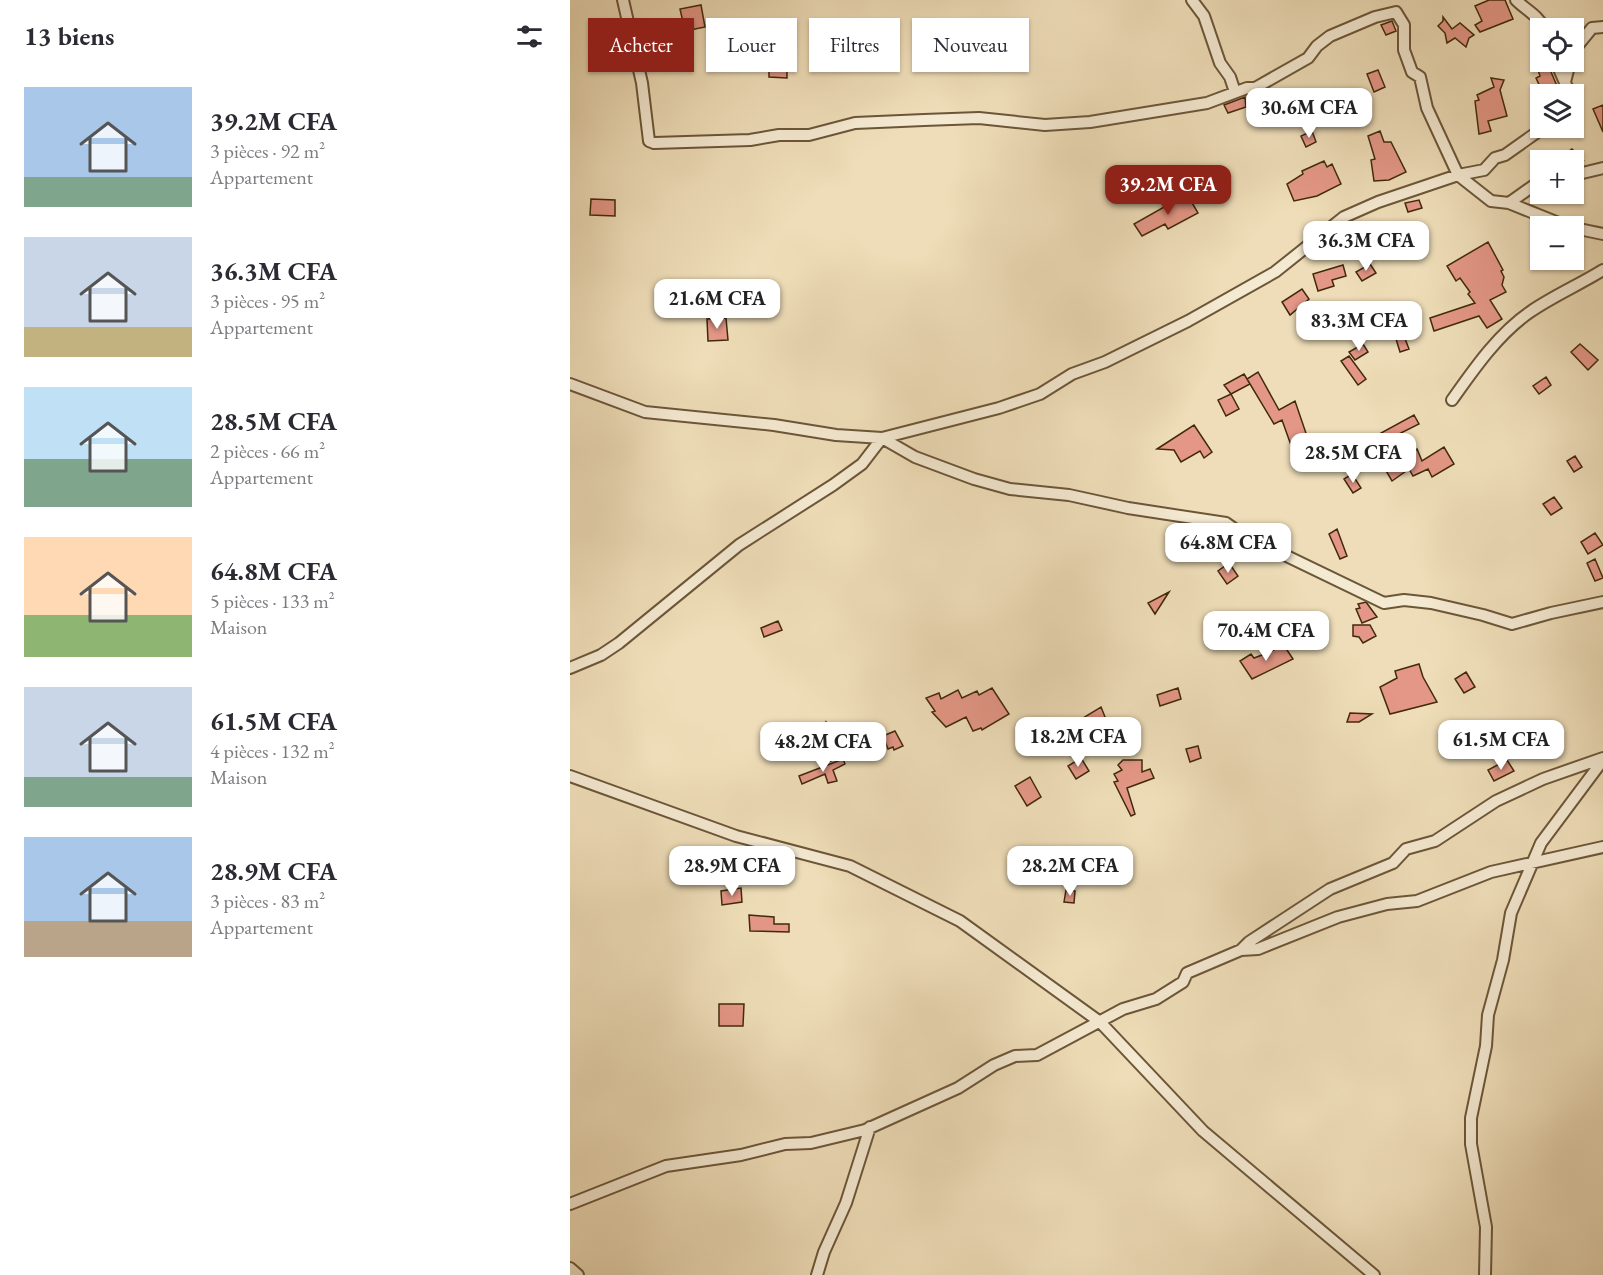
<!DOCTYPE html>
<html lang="fr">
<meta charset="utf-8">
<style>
body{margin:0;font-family:"EB Garamond",serif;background:#f2f2f3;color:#2b2b33;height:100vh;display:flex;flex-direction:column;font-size:22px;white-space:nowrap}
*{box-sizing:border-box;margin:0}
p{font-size:20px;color:#7c7c81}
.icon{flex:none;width:33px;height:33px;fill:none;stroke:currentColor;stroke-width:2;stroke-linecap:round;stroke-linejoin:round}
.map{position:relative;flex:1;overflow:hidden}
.drawer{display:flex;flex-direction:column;background:#fff;width:570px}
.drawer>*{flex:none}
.guide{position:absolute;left:18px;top:18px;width:570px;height:54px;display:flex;gap:12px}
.controls{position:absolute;left:960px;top:18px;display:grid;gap:12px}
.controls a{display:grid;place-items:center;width:54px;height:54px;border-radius:0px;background:#fff;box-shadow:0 2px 4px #0004;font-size:30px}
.price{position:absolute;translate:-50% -51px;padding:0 14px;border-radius:12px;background:#fff;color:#222;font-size:20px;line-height:39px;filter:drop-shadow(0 2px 3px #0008)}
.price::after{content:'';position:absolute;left:50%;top:36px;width:18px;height:14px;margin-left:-9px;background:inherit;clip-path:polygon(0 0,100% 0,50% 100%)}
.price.active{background:#8f2418;color:#fff}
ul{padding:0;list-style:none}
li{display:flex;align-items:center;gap:18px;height:150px;padding:0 24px}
li span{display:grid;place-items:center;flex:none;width:168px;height:120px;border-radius:0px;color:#555}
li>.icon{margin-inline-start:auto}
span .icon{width:72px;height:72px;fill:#fffc;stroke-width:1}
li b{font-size:26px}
h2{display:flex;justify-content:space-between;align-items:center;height:72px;padding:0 24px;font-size:26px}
.pill{padding:0 21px;border-radius:0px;background:#fff;box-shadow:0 2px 4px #0004;font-size:21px;line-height:54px}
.pill.active{background:#8f2418;color:#fff}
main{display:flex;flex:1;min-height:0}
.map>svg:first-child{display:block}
.building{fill:#e49786;stroke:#41290d;stroke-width:1.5}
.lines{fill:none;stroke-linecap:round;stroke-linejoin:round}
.minor-casing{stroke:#6c5638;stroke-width:14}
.minor{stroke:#f4e9d1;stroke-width:10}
</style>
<main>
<section class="drawer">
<h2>13 biens<svg class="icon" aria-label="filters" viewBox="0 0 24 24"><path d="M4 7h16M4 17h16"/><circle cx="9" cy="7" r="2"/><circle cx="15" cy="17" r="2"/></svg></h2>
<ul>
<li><span style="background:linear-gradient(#a9c7e8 75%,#7fa58c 0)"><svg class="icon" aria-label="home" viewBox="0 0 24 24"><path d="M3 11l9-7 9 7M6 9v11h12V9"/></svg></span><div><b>39.2M CFA</b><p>3 pièces · 92 m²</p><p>Appartement</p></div></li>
<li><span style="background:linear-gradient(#c9d6e8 75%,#c2b280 0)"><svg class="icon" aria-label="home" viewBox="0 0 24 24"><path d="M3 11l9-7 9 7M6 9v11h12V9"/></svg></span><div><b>36.3M CFA</b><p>3 pièces · 95 m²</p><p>Appartement</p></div></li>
<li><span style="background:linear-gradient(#bfe0f5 60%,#7fa58c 0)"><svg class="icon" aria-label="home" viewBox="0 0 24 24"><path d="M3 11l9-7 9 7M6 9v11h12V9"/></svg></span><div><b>28.5M CFA</b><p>2 pièces · 66 m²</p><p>Appartement</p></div></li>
<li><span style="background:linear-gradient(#ffd9b3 65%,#8fb573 0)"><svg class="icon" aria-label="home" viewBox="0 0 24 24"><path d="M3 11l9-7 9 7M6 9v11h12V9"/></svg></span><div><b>64.8M CFA</b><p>5 pièces · 133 m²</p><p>Maison</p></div></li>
<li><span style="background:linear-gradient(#c9d6e8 75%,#7fa58c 0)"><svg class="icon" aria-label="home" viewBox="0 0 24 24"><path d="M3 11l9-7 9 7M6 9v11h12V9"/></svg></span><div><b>61.5M CFA</b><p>4 pièces · 132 m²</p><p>Maison</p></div></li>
<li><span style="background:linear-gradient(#a9c7e8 70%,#b9a48a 0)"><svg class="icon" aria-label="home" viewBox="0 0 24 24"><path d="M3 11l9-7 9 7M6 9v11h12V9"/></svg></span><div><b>28.9M CFA</b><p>3 pièces · 83 m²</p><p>Appartement</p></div></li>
</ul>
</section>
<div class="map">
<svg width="1033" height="1275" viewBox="0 0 1033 1275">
<rect width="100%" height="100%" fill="#eeddb8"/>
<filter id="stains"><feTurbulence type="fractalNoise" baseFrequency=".00333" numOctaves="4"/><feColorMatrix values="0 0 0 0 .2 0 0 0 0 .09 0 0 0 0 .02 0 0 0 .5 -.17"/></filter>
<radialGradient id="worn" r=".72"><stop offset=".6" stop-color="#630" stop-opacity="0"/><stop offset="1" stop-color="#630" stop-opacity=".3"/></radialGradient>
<!-- building -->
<path class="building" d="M919,0H935L943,19L910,32L905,25L912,21L905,6Z
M131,5L135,27L115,31L110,9Z
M873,17L882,29L890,23L904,35L899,38L896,47L885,38L877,43L875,33L868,26L873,21Z
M822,21L826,31L816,35L811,25Z
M305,34L308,52L288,55L285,37Z
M199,63H217V78L199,77Z
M978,65L987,86L973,93L966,78L970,76L968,70Z
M808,70L815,87L804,92L797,74Z
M921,78L934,80L930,90L937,116L918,121L921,131L909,134L905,101L909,100L907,95L924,87Z
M675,97L676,107L658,113L654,105Z
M1033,105V132L1023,109Z
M742,131L746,142L736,147L731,136Z
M810,131L814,142H821L836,172L819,180L804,181L801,160L805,159L798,136Z
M1002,149L1013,160H1007L1009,166L1004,167V160H986Z
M754,161L757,167L762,164L771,184L747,196L724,201L717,184L733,174L732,171Z
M617,194L628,213L598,229L595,224L572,236L564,224Z
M21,199L45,200V216L20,215Z
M849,200L852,208L838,212L835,203Z
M918,242L933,270L931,271L934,277L932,285L936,292L920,300L932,319L917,328L909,316L864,331L860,318L905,303L898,294L900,292L890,278L886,281L877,266Z
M800,264L806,273L792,281L786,272Z
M773,265L776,276L762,280L764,286L748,291L743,274Z
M732,289L739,299L720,315L712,302Z
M156,318L158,340L138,341L137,319Z
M834,336L839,349L830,352L826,339Z
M793,344L798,352L785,360L779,352Z
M1010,344L1028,360L1018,370L1001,352Z
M779,356L796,379L788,385L771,361Z
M688,372L709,410L725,401L739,442L722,448L712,420L704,424L677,379Z
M674,374L680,384L661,394L654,385Z
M976,377L981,385L969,394L963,386Z
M661,394L669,409L656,416L648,400Z
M844,415L849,424L815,441L811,433Z
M624,425L642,452L634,458L630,451L611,462L604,450L587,449Z
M814,447L823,465L847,449L852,461L874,447L884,464L862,477L858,469L843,476L839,469L822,481L805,452Z
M1005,456L1012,467L1004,472L997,461Z
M782,474L791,488L783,493L774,479Z
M984,497L992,508L981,515L973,504Z
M642,528L658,533L633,547L626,537Z
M767,529L777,556L770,559L759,534Z
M1025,533L1033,545L1018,554L1011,542Z
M1025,559L1033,578L1025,581L1017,563Z
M659,563L668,576L657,584L648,571Z
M599,592L585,614L578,603Z
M796,602L807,617L792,623L786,609L790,608L788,604Z
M208,621L212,630L194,637L191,628Z
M783,625H800L806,636L793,643L789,637L783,636Z
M713,644L723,659L682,679L670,661L681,654L684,658L700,652Z
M849,664L853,677L867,702L820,714L810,687L827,678L825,671Z
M896,672L905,687L894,693L885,679Z
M422,688L439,714L412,730L411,728L403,731L396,717L376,727L362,712L365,711L356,698L369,693L371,699L388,690L392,698L407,691L409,695Z
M608,688L611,699L590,706L587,695Z
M531,707L537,722L514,733L508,721Z
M780,713L802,714L789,722H777Z
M256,722L268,740L252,736Z
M325,731L333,746L324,750L323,747L318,749L313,736Z
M272,745L276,754L261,761L257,751Z
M628,746L631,758L620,762L616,749Z
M511,758L519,771L506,779L498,766Z
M273,759L275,764L263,770L267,781L258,783L255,774L232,784L229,776Z
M553,760H572V772L580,769L584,778L557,788L565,814L561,816L544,782L548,781L544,774L552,770L548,765Z
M937,760L944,771L924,781L918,770Z
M460,777L471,797L457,806L445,786Z
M171,888L172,902L152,905L151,891Z
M496,890L505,891L504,903L494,902Z
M179,915L204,917V924H219V932L180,931Z
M149,1004H174L173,1026H149Z"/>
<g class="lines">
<!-- minor casing -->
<g class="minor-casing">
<path id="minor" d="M53,0L72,83L79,141L84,143L180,140L209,135H239L285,123L354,120L409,118L475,125L520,122L637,103L677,88H685L738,58L747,46L760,36L805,17L826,12L834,25V50L842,72L850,77L857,108L888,175L914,170L925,158L935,155L973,128
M622,0L634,16L650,63L660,77L665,92
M946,0C957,11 967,14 974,28
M1004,50L1022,28L1033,27
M986,62L1000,94
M995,82L1000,62
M1004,175L1033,168
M939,203L970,181
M1004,228L1033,234
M0,384L75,412L204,425L266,435L312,438L345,457L404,479L440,489L499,495L558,508L656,523L673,535L814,603L834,600L861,603L913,615L942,624L981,613L1033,602
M882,400C904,369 928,334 960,312C983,296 1009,285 1033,270
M0,668L31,655L49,643L169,545L263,485L292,464L312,438L429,408L470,394L502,374L535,362L618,321L705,272L774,217L808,202L888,175L921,201L939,203L996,226
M0,776L166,836L280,866L390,921L530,1022L633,1131L804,1275
M671,950L679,942L760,889L823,863L836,849L865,841L926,801L973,779L1033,758
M0,1204L96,1166L171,1155L215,1144L241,1143L295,1130L388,1088L424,1065L445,1056L467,1055L553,1009L586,999L613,982L617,973L671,950L688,949L768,917L817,904L847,901L921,872L1033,847
M0,1268L8,1275
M247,1275L254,1252L276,1203L300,1127
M915,1275L916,1227L901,1144V1118L916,1046L918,1015L933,960L941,913L971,843L1033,760"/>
</g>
<!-- minor -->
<use href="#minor" class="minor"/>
</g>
<rect width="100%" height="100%" filter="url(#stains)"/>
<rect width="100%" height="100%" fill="url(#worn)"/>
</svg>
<div class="controls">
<a><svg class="icon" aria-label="locate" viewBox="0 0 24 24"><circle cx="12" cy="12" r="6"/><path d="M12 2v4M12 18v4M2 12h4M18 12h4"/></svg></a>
<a><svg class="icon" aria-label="layers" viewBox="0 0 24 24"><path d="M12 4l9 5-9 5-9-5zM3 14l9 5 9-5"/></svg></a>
<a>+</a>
<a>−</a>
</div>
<b class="price" style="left:739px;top:139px">30.6M CFA</b>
<b class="price active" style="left:598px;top:216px">39.2M CFA</b>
<b class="price" style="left:796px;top:272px">36.3M CFA</b>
<b class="price" style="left:147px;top:330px">21.6M CFA</b>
<b class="price" style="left:789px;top:352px">83.3M CFA</b>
<b class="price" style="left:783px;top:484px">28.5M CFA</b>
<b class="price" style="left:658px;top:574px">64.8M CFA</b>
<b class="price" style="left:696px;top:662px">70.4M CFA</b>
<b class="price" style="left:508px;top:768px">18.2M CFA</b>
<b class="price" style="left:931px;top:771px">61.5M CFA</b>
<b class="price" style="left:253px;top:773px">48.2M CFA</b>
<b class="price" style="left:162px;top:897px">28.9M CFA</b>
<b class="price" style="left:500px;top:897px">28.2M CFA</b>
<div class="guide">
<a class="pill active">Acheter</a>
<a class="pill">Louer</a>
<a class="pill">Filtres</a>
<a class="pill">Nouveau</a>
</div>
</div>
</main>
